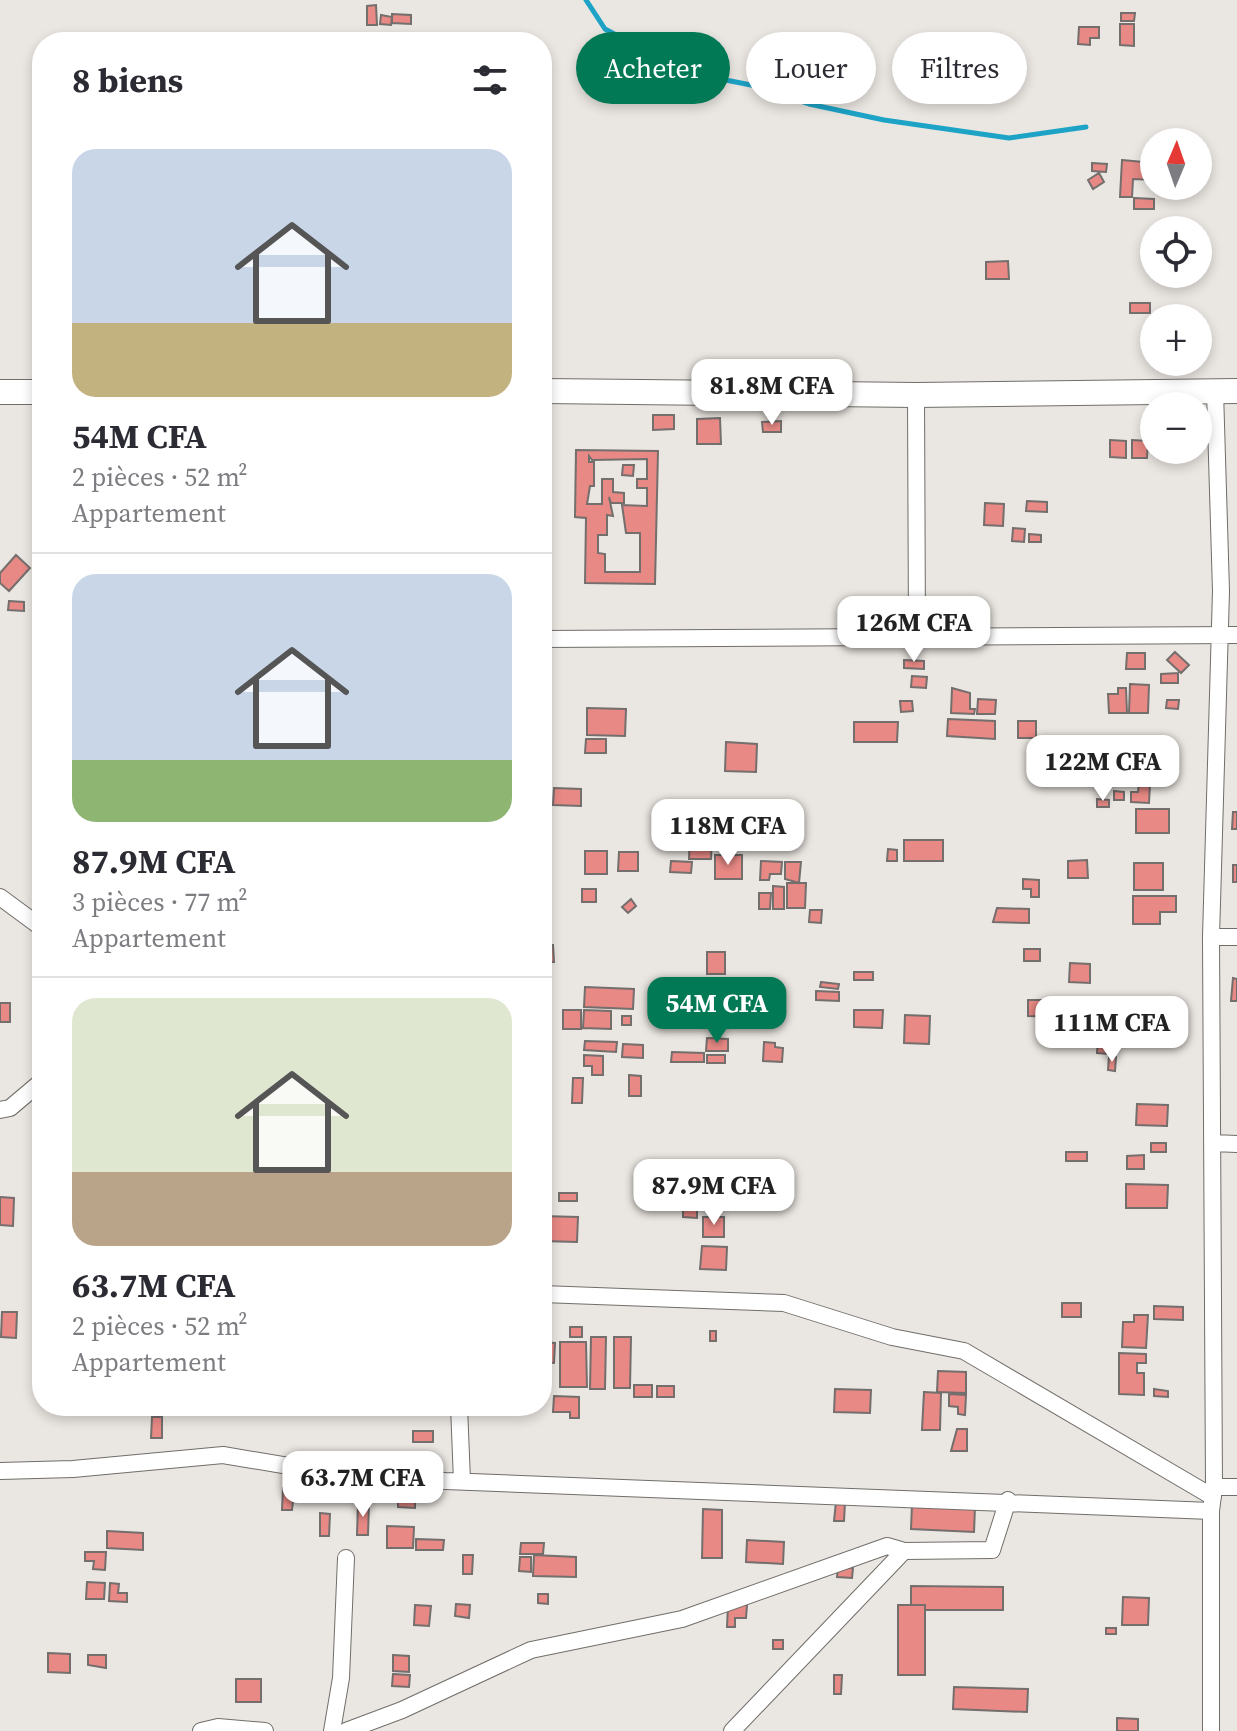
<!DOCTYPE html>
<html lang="fr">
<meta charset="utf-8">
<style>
body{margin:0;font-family:"Source Serif 4",serif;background:#f2f2f3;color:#2b2b33;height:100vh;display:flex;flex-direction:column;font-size:30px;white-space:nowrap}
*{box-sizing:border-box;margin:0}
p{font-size:26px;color:#7c7c81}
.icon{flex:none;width:44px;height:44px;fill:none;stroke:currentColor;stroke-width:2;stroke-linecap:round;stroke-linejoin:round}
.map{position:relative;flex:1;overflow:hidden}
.details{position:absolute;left:32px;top:32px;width:520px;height:1384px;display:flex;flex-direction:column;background:#fff;border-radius:32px;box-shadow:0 4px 12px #0003}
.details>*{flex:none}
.hud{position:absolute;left:576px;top:32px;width:540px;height:72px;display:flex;gap:16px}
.needle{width:52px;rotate:2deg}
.buttons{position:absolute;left:1140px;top:128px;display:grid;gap:16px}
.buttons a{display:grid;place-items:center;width:72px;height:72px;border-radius:50%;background:#fff;box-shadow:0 4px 12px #0003;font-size:40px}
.price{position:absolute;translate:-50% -68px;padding:0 18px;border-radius:16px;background:#fff;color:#222;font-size:26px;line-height:52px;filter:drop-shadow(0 2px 4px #0008)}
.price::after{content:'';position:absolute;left:50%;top:48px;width:24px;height:18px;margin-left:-12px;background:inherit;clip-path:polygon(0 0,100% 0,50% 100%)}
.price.active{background:#017955;color:#fff}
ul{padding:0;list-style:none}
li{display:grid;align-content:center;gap:16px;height:424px;padding:0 40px}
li+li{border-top:2px solid #e1e1e2}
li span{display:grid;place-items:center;height:248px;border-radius:24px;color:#555}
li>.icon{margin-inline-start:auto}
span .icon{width:144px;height:144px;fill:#fffc;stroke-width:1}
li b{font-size:34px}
h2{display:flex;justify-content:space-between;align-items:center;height:96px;padding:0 40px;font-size:34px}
.chip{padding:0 28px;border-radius:36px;background:#fff;box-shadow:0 4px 12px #0003;font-size:28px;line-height:72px}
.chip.active{background:#017955;color:#fff}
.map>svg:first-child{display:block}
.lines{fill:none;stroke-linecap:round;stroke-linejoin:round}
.stream{stroke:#1da3c6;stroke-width:5}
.building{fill:#e88985;stroke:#746e6d;stroke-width:2;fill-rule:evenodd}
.minor-casing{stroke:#716e6a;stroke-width:18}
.secondary-casing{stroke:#716e6a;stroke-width:26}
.minor{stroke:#fff;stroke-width:16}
.secondary{stroke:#fff;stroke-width:24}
</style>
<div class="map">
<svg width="1237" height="1731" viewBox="0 0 1237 1731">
<rect width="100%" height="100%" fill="#eae6e1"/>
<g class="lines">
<!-- stream -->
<path class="stream" d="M586,0L605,29L685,72L756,86L809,104L884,120L1009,138L1086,127"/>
</g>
<!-- building -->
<path class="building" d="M376,5L377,25H367V6Z
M1121,13H1135L1134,21H1121Z
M392,14L411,15V24L392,23Z
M381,15L392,17L391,25L380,24Z
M1120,24H1134V46L1120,45Z
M1079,27H1099V38H1090V45L1078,44Z
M1122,160L1154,163V180L1133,179L1132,197H1120Z
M1092,163L1107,164L1106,172L1092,171Z
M1099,173L1104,182L1093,189L1088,180Z
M1134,198L1154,199V209H1134Z
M1008,261L1009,279H986V262Z
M1130,303H1150V313H1130Z
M653,415H674V429L653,430Z
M720,418L721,444H697V419Z
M781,421V432H763L762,422Z
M1110,440L1126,441V458L1110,457Z
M1132,440L1148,441L1147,458H1132Z
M576,450L658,451L655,584L585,583L586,518L575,517ZM589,456L592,460L647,459V479H637V488H647V506L622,505L626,533H640V572H605V554L598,553V535H607V515L613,516L609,497L611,503H624V493L613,492V479H602V504H587L590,486H594V462H589Z
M623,465H634L633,476L622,475Z
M1027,501L1047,502V512L1026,511Z
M985,503L1004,504L1003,526L984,525Z
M1013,528L1025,529L1024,542L1012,541Z
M1029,534L1041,535V542H1029Z
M16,555L30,568L9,591L0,583V573Z
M542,597L551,598V608L542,607Z
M9,601L24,602V611L8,610Z
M1175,652L1189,665L1181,673L1167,660Z
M1127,653H1145V669H1126Z
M904,660L924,661V669L904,668Z
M1178,673V683H1161V674Z
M912,676L927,677L926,688L911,687Z
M1130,684L1149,685L1148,713H1129Z
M952,688L970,693V709H975L974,714L951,713Z
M1118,688H1126L1127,713H1109L1108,694H1118Z
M978,699L996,700L995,714H977Z
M1167,700H1179L1178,709L1166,708Z
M900,701H912L913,711L901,712Z
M587,708L626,709L625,736L587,735Z
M948,719L995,721V739L947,736Z
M1018,721H1036V738H1018Z
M854,722H898L897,742H854Z
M586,739H606V753H585Z
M726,742L757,744L756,772L725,771Z
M1074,762L1100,763L1099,774L1090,773V782H1073Z
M1119,772H1128V785H1119Z
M1139,784H1150L1149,803L1131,802V792H1138Z
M554,788L581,789V806L553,805Z
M1114,791L1124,792V800H1114Z
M1097,799L1109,800V807H1097Z
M741 810a9 9 0 1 1 18 0a9 9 0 1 1-18 0Z
M1136,809H1169V833H1136Z
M1233,812H1237V829H1232Z
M690,835L712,836L711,859H689Z
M904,840H943V861H904Z
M888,849L897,850V861H887Z
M585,851H607V874H585Z
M619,852H638V871H618Z
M715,855H742V879H715Z
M1087,860L1088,878H1068V861Z
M671,861L692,862L691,873L670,872Z
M761,861L782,862L781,874H770L769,880H760Z
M785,862H801L799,883L785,879Z
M1134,863H1163V890H1134Z
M1233,865H1237V882H1233Z
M1023,879L1039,880V897H1031V889H1023Z
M787,883H806L805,908H787Z
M773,886L784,887V909H773Z
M582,889H596V902H582Z
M759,893H771L770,909H759Z
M1133,896H1176V912H1160V924H1133Z
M631,899L636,906L628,913L622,907Z
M997,908L1029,909V923L993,922Z
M810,910H822L821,923L809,922Z
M542,945H553L554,962H542Z
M1024,949H1040V961H1024Z
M707,952H725V974H707Z
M1070,963L1090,964V983L1069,982Z
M854,972H873V980H854Z
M1233,978L1237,979V1001H1231Z
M821,982L839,984L838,989L820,987Z
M686,983L712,984L711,1006L685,1005Z
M585,987L634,989L633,1009L584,1007Z
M716,988L727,989V1006L715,1005Z
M816,991L839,992V1001L816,1000Z
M1067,998H1087V1014H1067Z
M1090,999H1109L1108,1016L1090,1015Z
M1028,1000H1063V1017L1028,1016Z
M0,1003H10V1022H0Z
M563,1010H581V1029H563Z
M584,1010L611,1011V1029L583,1028Z
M854,1010H883L882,1028L854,1027Z
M905,1015L930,1016L929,1044L904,1043Z
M622,1016H631V1025H622Z
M1092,1021L1111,1022L1109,1054L1097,1053L1098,1038H1091Z
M707,1038L728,1039V1051H706Z
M585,1041L617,1042L616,1052L584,1050Z
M764,1042L775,1043V1047L783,1048L782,1062L763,1061Z
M623,1044L643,1045V1058L622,1057Z
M672,1052L704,1053V1062H671Z
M584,1055L603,1056V1075H592V1066H584Z
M707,1055H725V1063H707Z
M1109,1056L1116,1057L1115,1071L1108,1070Z
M629,1075L641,1076V1096H629Z
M573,1078H583L582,1103H572Z
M1137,1104L1168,1105L1167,1126L1136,1125Z
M1151,1143H1166V1152H1151Z
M1066,1152H1087V1161H1066Z
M1144,1155V1169H1127V1156Z
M1126,1184L1168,1185L1167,1208H1126Z
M559,1193H577V1201H559Z
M0,1197L14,1198L13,1226L0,1225Z
M683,1207L697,1208V1218L683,1217Z
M542,1216L578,1217L577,1242L542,1241Z
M703,1217H724V1237H703Z
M702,1246L727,1247L726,1270L700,1269Z
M1062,1303H1081V1317H1062Z
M1154,1306L1183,1307V1320L1154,1319Z
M2,1312H17L16,1338L1,1337Z
M1134,1315H1148L1146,1348L1122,1347L1123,1322H1134Z
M570,1327H582V1337H570Z
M710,1331H716V1341H710Z
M591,1337H606L605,1389H590Z
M614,1337H631L630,1388H614Z
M542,1342L555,1343L554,1363L542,1362Z
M560,1342H586L587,1387H560Z
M1119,1353L1146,1354V1363H1137V1373H1144V1395L1119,1394Z
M938,1371L966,1372V1393L937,1392Z
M634,1385H652V1397H634Z
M657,1386H674V1397H657Z
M835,1389L871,1390L870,1413L834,1412Z
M1154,1389L1168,1391V1397L1154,1396Z
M924,1392L941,1393L940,1430H922Z
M949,1394L966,1395L965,1415L958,1414V1407L949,1406Z
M554,1396L579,1397V1418H570V1412H553Z
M283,1406H306V1415H293V1410H283Z
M152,1417H162V1438H151Z
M957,1429H967V1451H951Z
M413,1431H433V1442H413Z
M283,1488L303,1489V1502L293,1501L292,1510H282Z
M381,1488L431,1490L430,1501L415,1500V1508L398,1507V1500L380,1499Z
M836,1502H845L844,1521H834Z
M358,1503H369L368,1535H357Z
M912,1504L975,1507L974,1532L911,1529Z
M703,1509L722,1510V1558H702Z
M320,1513L330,1514L329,1536H320Z
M387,1526L414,1527L413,1548H387Z
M107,1531L143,1533V1550L107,1548Z
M416,1539L444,1540L443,1550H416Z
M747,1540L784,1542L783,1564L746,1562Z
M521,1543H544L543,1554H520Z
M85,1552H106L105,1570L93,1569L94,1561H85Z
M463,1555H473L472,1574H463Z
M534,1555L576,1557V1577L533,1576Z
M520,1557H531V1572L519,1571Z
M838,1567L853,1568L852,1578L837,1577Z
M87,1582L105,1583L104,1599H86Z
M110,1583L119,1584L118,1593H127V1602L109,1601Z
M911,1586L1003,1587V1610H925V1605H911Z
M538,1594H548V1604L538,1603Z
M1123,1597L1149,1598L1148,1625H1122Z
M456,1604L470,1605L469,1618L455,1616Z
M415,1605L431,1606L429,1626L414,1625Z
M728,1605H747L746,1618H735V1627H727Z
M898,1605H925V1675H898Z
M1106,1628H1116V1634H1106Z
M773,1640H783V1649H773Z
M48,1653L70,1654V1673L48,1672Z
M88,1655H106V1668L88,1665Z
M393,1655L409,1656V1672L393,1671Z
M393,1674L410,1675L409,1687L392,1686Z
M834,1675H842L841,1694H834Z
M236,1679H261V1702H236Z
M954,1687L1028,1689L1027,1712L953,1709Z
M1117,1718L1138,1719V1731H1117Z"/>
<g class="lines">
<!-- minor casing -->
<g class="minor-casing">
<path id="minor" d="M916,395L917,636
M542,639L1237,635
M0,897L42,928
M1211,937H1237
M0,1110L10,1108L42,1081
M1213,1143L1237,1144
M542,1294L784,1303L892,1337L964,1351L1213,1497
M459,1406L462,1481
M0,1471L73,1469L223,1455L330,1473L445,1481L1211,1511
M1214,1487H1237
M201,1731L218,1727L265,1731
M332,1731L341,1678L346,1558
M346,1731L402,1710L531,1650L682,1619L887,1546L904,1551L992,1550L1008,1500
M732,1731L904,1551
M1211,1731V1511L1214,1487L1211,937L1221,591L1215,391"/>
</g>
<!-- secondary casing -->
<g class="secondary-casing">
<path id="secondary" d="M542,391L916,395L1237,391
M0,392H42"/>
</g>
<!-- minor -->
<use href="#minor" class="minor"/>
<!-- secondary -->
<use href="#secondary" class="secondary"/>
</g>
</svg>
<div class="buttons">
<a><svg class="needle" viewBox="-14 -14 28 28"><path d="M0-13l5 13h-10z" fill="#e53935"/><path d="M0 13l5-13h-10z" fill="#7c7c81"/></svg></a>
<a><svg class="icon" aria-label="locate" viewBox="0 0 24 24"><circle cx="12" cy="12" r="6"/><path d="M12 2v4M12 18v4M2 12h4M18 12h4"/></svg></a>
<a>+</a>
<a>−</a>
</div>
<b class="price" style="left:772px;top:427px">81.8M CFA</b>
<b class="price" style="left:914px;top:664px">126M CFA</b>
<b class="price" style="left:1103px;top:803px">122M CFA</b>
<b class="price" style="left:728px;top:867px">118M CFA</b>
<b class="price active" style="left:717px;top:1045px">54M CFA</b>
<b class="price" style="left:1112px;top:1064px">111M CFA</b>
<b class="price" style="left:714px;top:1227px">87.9M CFA</b>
<b class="price" style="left:363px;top:1519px">63.7M CFA</b>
<div class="hud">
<a class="chip active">Acheter</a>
<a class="chip">Louer</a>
<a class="chip">Filtres</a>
</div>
<section class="details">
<h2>8 biens<svg class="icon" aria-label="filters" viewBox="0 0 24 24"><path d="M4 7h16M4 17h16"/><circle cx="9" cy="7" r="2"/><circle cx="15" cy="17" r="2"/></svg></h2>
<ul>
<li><span style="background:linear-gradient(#c9d6e8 70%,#c2b280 0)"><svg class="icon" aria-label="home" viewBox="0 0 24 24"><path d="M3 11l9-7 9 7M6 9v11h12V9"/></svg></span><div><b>54M CFA</b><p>2 pièces · 52 m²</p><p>Appartement</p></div></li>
<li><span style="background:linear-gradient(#c9d6e8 75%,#8fb573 0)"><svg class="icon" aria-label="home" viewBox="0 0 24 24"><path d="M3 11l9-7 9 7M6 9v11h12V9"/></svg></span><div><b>87.9M CFA</b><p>3 pièces · 77 m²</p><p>Appartement</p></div></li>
<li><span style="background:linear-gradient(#dfe7d0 70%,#b9a48a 0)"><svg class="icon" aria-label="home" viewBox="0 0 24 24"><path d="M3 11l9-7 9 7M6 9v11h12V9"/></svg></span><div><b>63.7M CFA</b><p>2 pièces · 52 m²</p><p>Appartement</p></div></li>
</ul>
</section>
</div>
